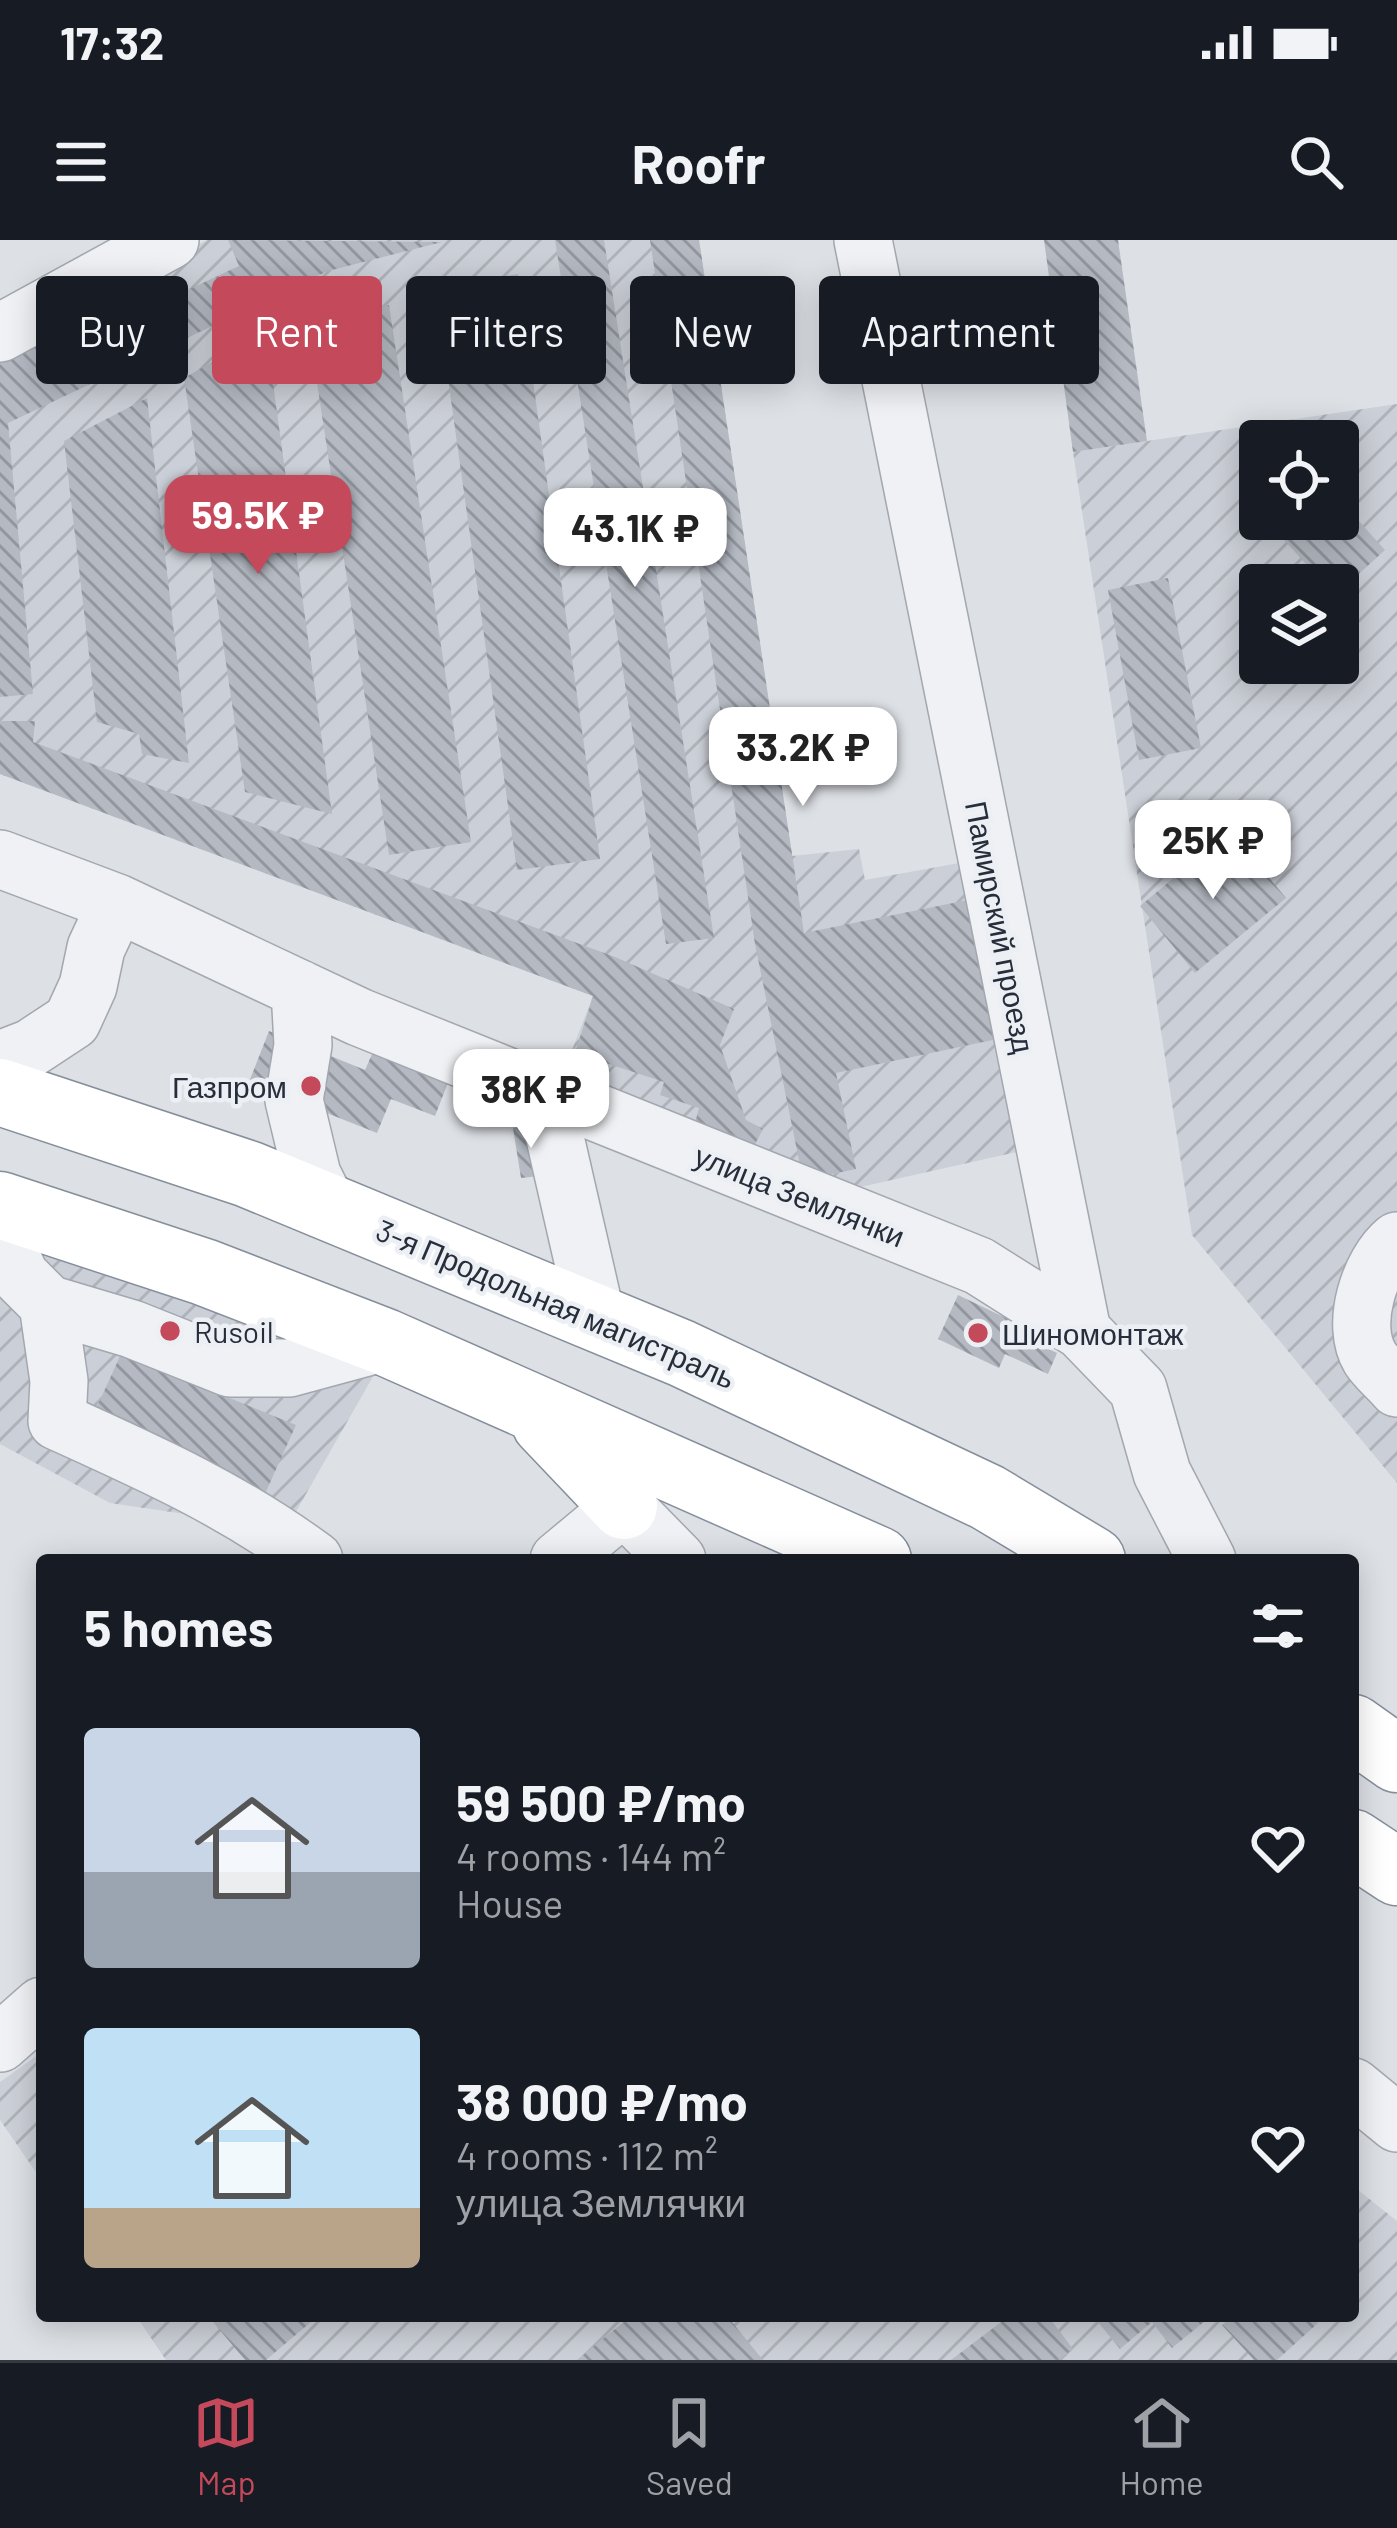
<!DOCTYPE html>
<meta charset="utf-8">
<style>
body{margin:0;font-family:Barlow,sans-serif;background:#242831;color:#f1f3f6;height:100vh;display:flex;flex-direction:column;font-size:45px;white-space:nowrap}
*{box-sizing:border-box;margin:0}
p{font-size:39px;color:#9ea1a6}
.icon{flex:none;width:66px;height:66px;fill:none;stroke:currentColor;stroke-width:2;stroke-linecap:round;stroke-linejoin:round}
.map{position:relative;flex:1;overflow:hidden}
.sheet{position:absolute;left:36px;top:1314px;width:1323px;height:768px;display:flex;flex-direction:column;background:#171b24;border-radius:12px;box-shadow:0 6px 30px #0003}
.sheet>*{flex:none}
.banner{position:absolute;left:36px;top:36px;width:1326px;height:108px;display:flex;gap:24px}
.tools{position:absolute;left:1239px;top:180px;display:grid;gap:24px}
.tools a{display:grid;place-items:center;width:120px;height:120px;border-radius:12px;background:#171b24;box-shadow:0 6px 30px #0003;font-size:60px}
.price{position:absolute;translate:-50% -102px;padding:0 27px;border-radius:24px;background:#fff;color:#222;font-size:39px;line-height:78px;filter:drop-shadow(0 3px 6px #0008)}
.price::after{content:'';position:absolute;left:50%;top:72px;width:36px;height:27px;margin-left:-18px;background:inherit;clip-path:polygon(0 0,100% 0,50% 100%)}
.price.on{background:#c3495b;color:#fff}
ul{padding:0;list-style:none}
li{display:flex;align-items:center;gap:36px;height:300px;padding:0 48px}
li span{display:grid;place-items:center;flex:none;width:336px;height:240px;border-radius:12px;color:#555}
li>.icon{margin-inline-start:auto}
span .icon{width:144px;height:144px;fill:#fffc;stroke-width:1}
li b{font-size:51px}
h2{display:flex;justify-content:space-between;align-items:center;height:144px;padding:0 48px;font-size:51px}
.tag{padding:0 42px;border-radius:12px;background:#171b24;box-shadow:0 6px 30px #0003;font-size:42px;line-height:108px}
.tag.on{background:#c3495b;color:#fff}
.status{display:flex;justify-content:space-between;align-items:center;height:84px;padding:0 60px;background:#171b24;direction:ltr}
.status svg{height:33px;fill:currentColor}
header{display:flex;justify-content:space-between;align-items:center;height:156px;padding:0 48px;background:#171b24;font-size:54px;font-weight:700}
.dock{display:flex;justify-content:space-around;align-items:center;height:168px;border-top:3px solid #363941;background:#171b24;font-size:33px;color:#9ea1a6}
.dock a{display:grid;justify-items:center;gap:6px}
.dock .on{color:#c3495b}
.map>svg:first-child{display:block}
.industrial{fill:url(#industrial-furrows);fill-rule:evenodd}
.building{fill:url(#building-back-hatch)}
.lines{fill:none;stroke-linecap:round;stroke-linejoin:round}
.minor-casing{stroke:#a3a7af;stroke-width:60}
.highway-casing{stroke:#858e9b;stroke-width:69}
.minor{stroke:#eff1f4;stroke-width:57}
.highway{stroke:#fff;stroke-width:66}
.poi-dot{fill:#c3495b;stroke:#eceff3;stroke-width:4.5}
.labels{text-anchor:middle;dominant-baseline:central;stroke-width:9;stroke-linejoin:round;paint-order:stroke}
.street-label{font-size:30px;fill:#272e3b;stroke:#eceff3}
.poi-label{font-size:30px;fill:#272e3b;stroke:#eceff3;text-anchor:start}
</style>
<div class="status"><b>17:32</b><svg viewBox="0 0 49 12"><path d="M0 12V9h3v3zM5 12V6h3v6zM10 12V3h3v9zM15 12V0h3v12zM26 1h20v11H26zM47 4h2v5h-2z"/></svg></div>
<header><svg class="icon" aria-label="menu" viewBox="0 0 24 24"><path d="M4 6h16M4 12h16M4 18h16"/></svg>Roofr<svg class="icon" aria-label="search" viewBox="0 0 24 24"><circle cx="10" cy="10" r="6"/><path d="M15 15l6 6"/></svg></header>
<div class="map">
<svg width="1397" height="2120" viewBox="0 0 1397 2120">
<defs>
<pattern id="industrial-furrows" width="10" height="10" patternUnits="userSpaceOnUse" patternTransform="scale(3)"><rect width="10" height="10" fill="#cbcfd7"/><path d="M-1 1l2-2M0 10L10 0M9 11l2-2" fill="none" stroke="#aeb2b9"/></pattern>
<pattern id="building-back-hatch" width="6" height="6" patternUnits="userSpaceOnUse" patternTransform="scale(3)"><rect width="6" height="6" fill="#b4b9c2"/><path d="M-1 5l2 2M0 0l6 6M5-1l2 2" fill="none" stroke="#92979f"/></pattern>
</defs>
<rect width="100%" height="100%" fill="#dde0e5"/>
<!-- industrial -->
<path class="industrial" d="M207,0H699L792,616L859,609L865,640L965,622L1021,911L820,956L560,841L593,756L0,534V111Z
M1397,164V1243L1192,995L1073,212ZM1260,201H1338V279H1260ZM1260,345H1338V423H1260Z
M0,1001L379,1126L286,1289L110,1263L0,1204Z
M42,1812V1941L0,1880V1842Z
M1353,1946L1397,1981V2120H166L136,2076H1353Z"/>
<!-- building -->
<path class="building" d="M228,0L442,2L328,31L8,183L33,454L0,457V111L133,39L149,68L239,26Z
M555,0H604L714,698L666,704Z
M650,0H699L804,693L978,658L1007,797L836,833L856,929L803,940L755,704Z
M1044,0H1118L1147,201L1073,212Z
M518,34L600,619L517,630L435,46Z
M389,65L471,602L389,615L307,77Z
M266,92L332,574L245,552L184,138Z
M147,158L189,523L142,514L139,494L97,482L64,201Z
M1338,258L1385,310L1338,353V345H1325L1265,279H1338Z
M1168,338L1201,508L1139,520L1108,350Z
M0,481H35L33,502L615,717L734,769L720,805L746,880L763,889L752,910L694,887L699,868L660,855L664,842L575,813L593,756L0,534Z
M1230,591L1286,658L1195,733L1140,666Z
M269,791L365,830L376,805L451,835L435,876L391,859L377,893L249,842Z
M540,884L548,935L521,938L513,888Z
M958,1055L1008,1079L1004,1088L1057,1113L1048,1134L1005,1114L999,1128L938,1099Z
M121,1114L296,1185L264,1256L91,1180Z
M208,2076H318L266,2120H245Z
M631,2076H727L763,2120H577Z
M1009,2076H1048L1073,2109L1058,2120H951Z
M1093,2076H1211L1172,2108L1152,2082L1120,2109Z
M1233,2076H1311L1318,2083L1277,2120H1254L1222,2085Z"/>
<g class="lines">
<!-- minor casing -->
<g class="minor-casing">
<path id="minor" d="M863,0L1082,1091
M0,93L170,0
M0,619L117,663L359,777L979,1026L1082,1091L1138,1149L1162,1233L1207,1320
M300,749L303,805L294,860L312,935L328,967
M0,820L31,808L72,781L88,746L96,708L117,663
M545,854L596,1077
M0,991L20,1036L48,1064L132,1089L230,1128H289L385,1102
M1397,1001C1369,1024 1350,1085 1370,1118C1377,1129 1389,1138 1397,1148
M48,1064L59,1141L57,1181C150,1223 231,1259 314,1320
M559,1320L624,1266L677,1320
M0,1803L42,1766
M1353,1847L1397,1883"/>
</g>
<!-- highway casing -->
<g class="highway-casing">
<path id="highway" d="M0,852L248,934L681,1113L987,1257L1092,1320
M0,965L204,1032L385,1102L878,1320
M545,1183L624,1266
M1353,1488L1397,1519
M1353,1603L1397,1632"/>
</g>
<!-- minor -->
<use href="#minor" class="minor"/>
<!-- highway -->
<use href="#highway" class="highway"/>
</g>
<!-- markers -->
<g class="poi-dot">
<circle cx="311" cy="846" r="12"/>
<circle cx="170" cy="1091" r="12"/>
<circle cx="978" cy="1093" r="12"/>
</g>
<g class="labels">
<!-- street labels -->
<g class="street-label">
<text transform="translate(1001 687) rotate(79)">Памирский проезд</text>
<text transform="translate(800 955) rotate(22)">улица Землячки</text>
<text transform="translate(556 1063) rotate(23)">3-я Продольная магистраль</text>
</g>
<!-- poi labels -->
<g class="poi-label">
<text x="287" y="846" text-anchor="end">Газпром</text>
<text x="194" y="1091">Rusoil</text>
<text x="1002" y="1093">Шиномонтаж</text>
</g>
</g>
</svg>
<div class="tools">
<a><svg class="icon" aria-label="locate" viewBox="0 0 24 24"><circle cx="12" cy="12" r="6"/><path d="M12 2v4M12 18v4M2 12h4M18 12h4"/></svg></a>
<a><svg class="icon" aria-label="layers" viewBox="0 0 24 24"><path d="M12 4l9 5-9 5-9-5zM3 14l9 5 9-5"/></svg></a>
</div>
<b class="price on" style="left:258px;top:337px">59.5K ₽</b>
<b class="price" style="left:635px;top:350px">43.1K ₽</b>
<b class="price" style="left:803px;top:569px">33.2K ₽</b>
<b class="price" style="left:1213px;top:662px">25K ₽</b>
<b class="price" style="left:531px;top:911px">38K ₽</b>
<div class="banner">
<a class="tag">Buy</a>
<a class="tag on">Rent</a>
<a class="tag">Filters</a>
<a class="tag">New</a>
<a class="tag">Apartment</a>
</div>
<section class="sheet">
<h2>5 homes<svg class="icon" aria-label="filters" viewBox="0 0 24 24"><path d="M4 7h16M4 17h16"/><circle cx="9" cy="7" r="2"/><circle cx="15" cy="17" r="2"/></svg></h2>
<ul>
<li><span style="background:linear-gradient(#c9d6e8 60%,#9aa5b1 0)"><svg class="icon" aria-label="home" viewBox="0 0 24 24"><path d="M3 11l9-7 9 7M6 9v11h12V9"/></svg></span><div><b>59 500 ₽/mo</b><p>4 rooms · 144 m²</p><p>House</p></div><svg class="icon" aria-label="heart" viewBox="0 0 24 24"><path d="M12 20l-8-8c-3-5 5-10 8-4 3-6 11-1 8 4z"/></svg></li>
<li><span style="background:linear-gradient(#bfe0f5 75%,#b9a48a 0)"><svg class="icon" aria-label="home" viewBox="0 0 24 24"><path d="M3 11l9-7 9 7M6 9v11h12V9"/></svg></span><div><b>38 000 ₽/mo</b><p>4 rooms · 112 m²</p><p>улица Землячки</p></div><svg class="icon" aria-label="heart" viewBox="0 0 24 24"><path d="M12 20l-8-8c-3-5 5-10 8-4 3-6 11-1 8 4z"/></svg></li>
</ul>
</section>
</div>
<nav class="dock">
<a class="on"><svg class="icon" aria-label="map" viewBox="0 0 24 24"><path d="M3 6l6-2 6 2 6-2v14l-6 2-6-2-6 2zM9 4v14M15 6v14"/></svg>Map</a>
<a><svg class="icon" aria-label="saved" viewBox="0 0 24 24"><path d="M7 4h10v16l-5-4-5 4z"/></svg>Saved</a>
<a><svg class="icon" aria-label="home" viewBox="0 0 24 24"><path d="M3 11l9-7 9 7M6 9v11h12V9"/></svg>Home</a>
</nav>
